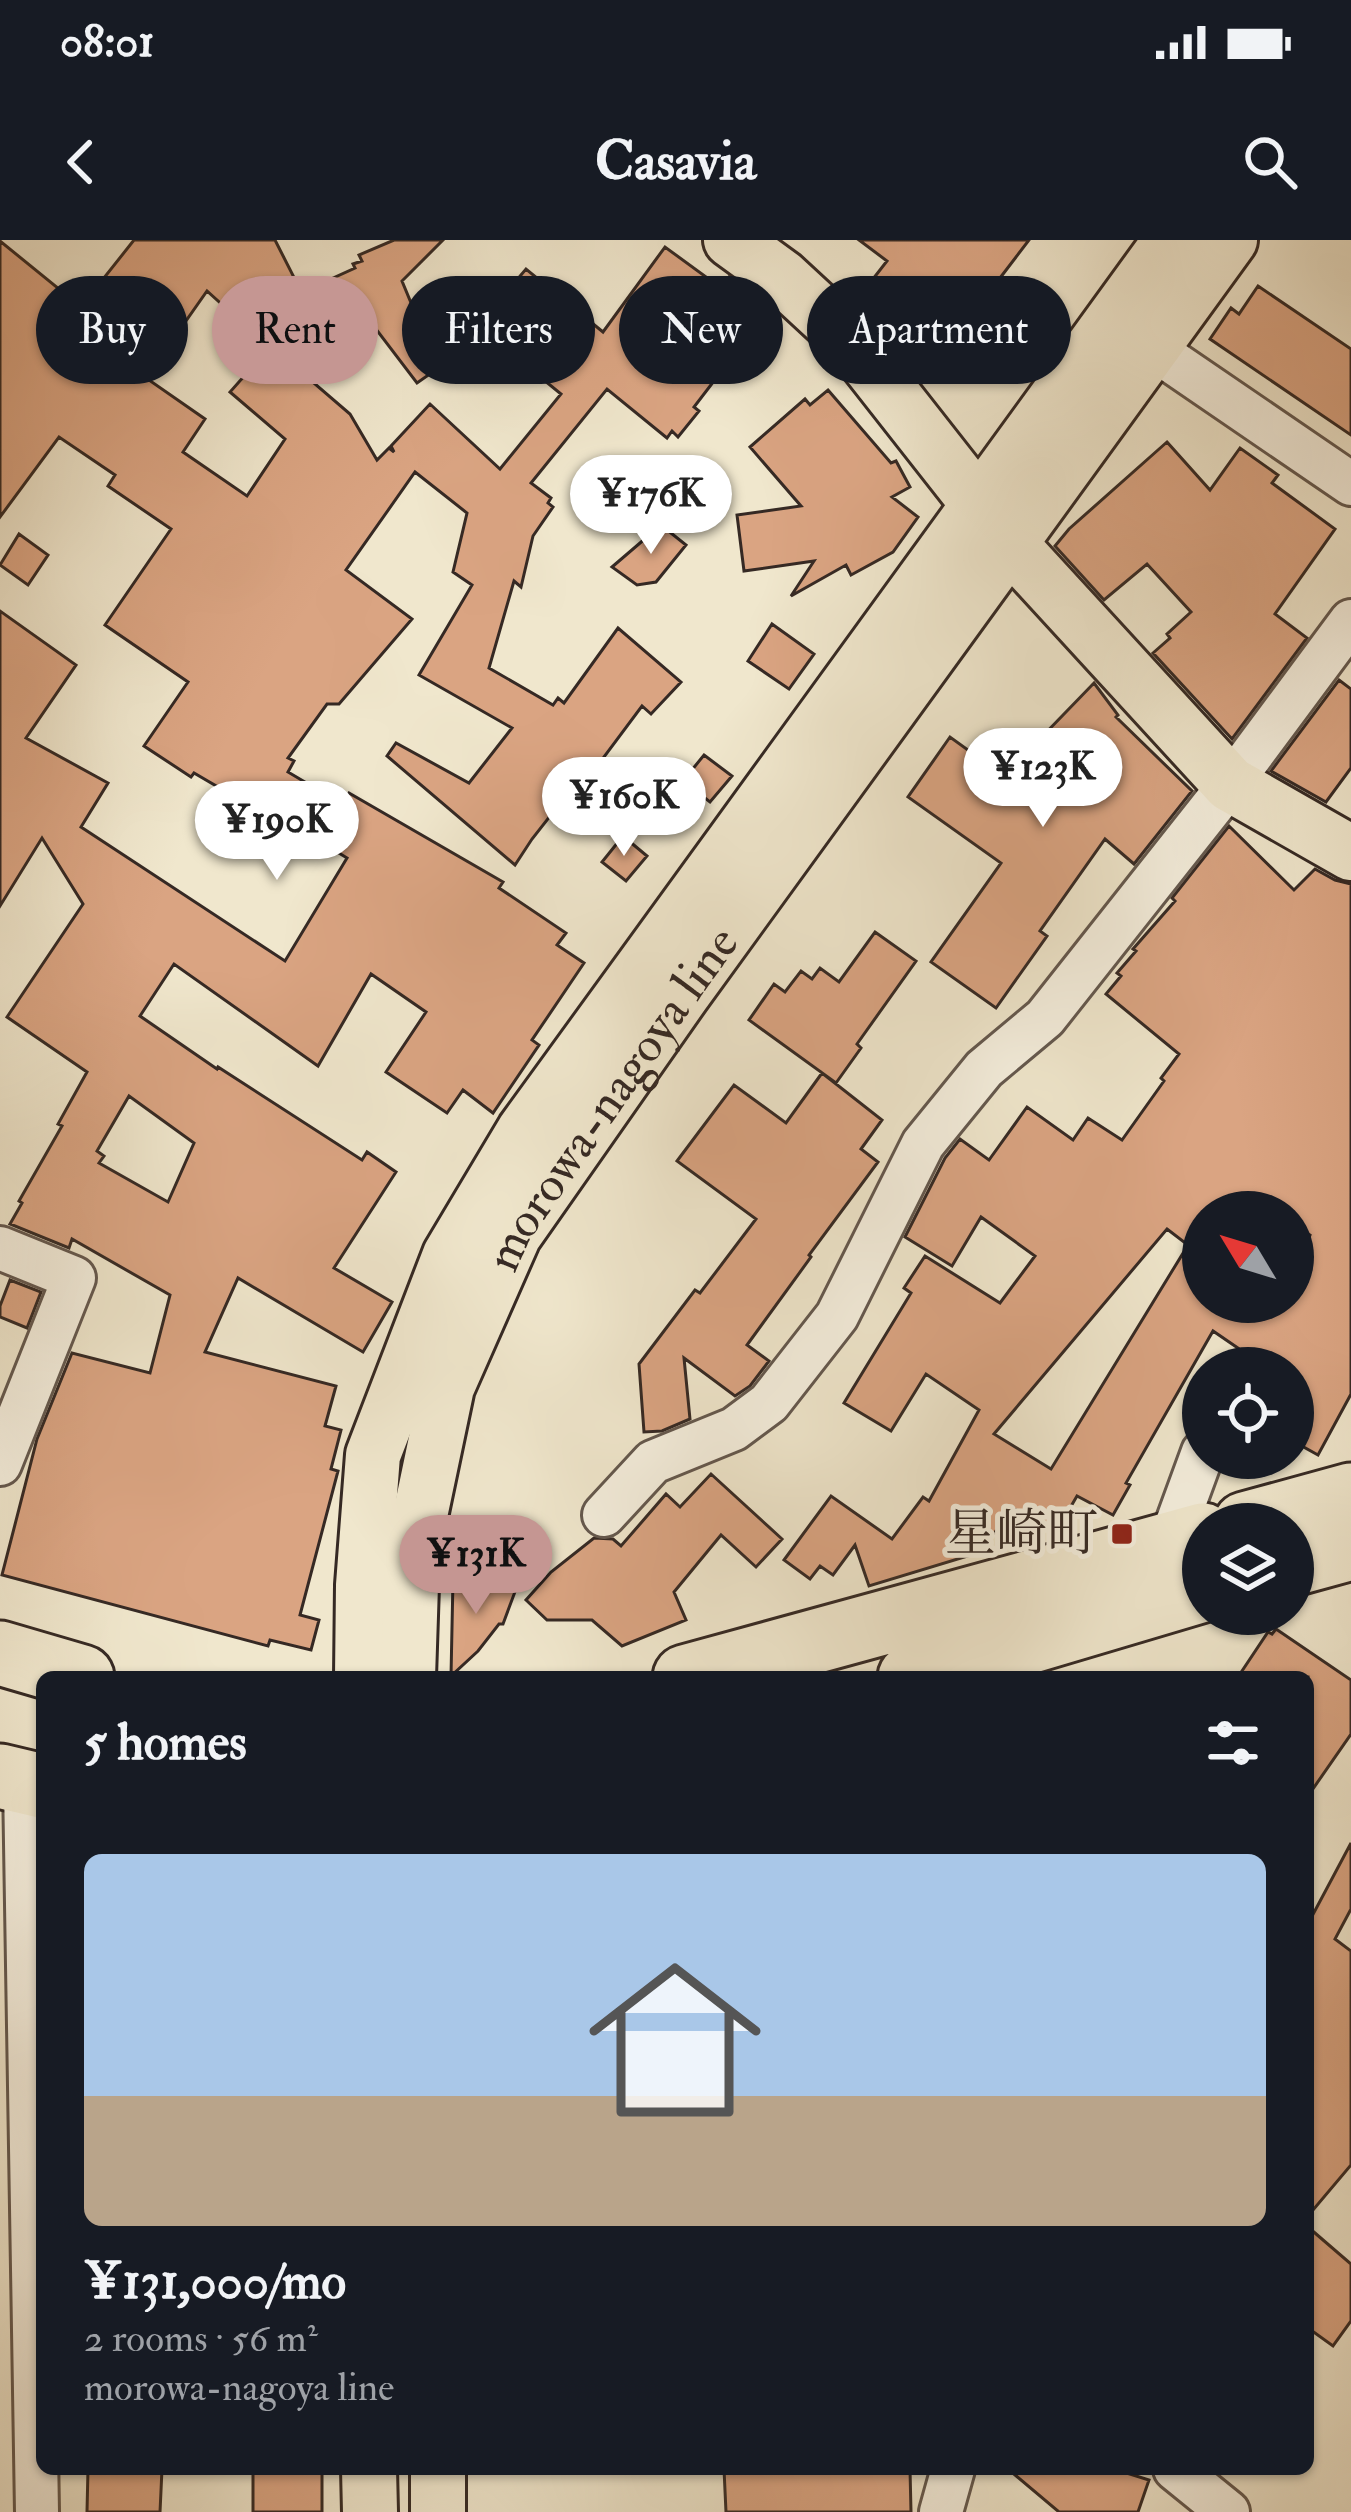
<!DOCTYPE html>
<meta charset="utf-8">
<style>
body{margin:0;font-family:"IM FELL Double Pica","Noto Serif JP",serif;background:#20242c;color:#f1f3f6;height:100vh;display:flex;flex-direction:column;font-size:45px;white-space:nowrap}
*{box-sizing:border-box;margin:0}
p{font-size:39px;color:#9ea1a6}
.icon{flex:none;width:66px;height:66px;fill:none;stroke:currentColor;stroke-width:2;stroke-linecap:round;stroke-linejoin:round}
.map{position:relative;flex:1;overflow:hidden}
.details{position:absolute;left:36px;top:1431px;width:1278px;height:804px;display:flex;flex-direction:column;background:#171b24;border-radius:18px;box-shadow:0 3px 9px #0004}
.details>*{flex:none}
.guide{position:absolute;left:36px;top:36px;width:1281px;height:108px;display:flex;gap:24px}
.needle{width:78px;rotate:308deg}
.buttons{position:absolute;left:1182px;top:951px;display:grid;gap:24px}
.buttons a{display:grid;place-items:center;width:132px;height:132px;border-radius:50%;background:#171b24;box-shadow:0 3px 9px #0004;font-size:60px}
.price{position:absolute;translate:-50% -102px;padding:0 27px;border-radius:42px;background:#fff;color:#222;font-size:39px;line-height:78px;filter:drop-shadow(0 3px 6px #0008)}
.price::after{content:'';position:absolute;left:50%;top:72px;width:36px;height:27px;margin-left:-18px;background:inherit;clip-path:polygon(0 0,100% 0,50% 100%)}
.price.selected{background:#c59692;color:#111}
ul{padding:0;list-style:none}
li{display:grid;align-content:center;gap:24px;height:636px;padding:0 48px}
li span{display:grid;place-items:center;height:372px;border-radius:18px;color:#555}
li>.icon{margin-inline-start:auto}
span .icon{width:216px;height:216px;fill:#fffc;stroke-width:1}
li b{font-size:51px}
h2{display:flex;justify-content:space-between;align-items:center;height:144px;padding:0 48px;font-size:51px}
.pill{padding:0 42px;border-radius:54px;background:#171b24;box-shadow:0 3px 9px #0004;font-size:42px;line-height:108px}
.pill.selected{background:#c59692;color:#111}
.status{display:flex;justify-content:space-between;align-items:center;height:84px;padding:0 60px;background:#171b24;direction:ltr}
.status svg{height:33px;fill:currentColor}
header{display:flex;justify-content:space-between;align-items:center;height:156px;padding:0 48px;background:#171b24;font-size:54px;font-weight:700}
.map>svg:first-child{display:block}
.building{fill:#daa482;stroke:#352924;stroke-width:3;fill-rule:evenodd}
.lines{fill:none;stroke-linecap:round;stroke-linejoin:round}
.minor-casing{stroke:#64584e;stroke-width:48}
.major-casing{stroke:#352924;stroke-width:60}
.highway-casing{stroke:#352924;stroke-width:69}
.minor{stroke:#f5efde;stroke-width:42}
.major{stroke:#f0e7cd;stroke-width:54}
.highway{stroke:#f0e7cd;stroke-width:63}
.poi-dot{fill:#8f2418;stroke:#f5efde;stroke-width:4.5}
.labels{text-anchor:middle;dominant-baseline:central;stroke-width:10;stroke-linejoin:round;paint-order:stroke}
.street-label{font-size:51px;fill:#352924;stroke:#f5efde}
.poi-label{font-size:51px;fill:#352924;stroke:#f5efde;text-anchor:end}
</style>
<div class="status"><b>08:01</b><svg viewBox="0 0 49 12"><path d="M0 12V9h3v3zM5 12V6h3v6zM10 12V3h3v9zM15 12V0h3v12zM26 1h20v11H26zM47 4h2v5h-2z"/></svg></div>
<header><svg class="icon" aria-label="back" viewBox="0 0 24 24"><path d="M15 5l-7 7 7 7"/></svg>Casavia<svg class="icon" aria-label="search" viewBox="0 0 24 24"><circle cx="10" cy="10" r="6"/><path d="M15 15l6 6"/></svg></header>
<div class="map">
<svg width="1351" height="2272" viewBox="0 0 1351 2272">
<rect width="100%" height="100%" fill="#f0e7cd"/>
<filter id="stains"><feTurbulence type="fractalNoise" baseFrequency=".00167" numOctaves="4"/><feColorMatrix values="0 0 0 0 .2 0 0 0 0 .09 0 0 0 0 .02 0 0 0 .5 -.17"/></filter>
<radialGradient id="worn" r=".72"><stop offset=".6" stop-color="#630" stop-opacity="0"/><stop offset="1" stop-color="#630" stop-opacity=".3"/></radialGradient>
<!-- building -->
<path class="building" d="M134,0H275L310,69L248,88L207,51L146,138L205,179L183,212L247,256L285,199L230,152L271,106L350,174L377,220L389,208L394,212L391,206L430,164L500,229L561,154L478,86L526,29L603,92L665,7L721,48L729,37L770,68L694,167L699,171L678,197L672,191L667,198L607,149L531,243L551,258L548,263L553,267L533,296L521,347L514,341L489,428L553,465L558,458L564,463L618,388L681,442L651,474L642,466L595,529L590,525L532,599L515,625L387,516L396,503L469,543L512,488L419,435L472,345L453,332L467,273L415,232L346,330L412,379L339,464H327L288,518L294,521L288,532L342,564L349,553L503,642L499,648L566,693L557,705L584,723L532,800L539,805L493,873L463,850L447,873L386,832L426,772L371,734L318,826L174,724L140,776L217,829L218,827L362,920L367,912L396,932L334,1028L392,1062L363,1112L238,1038L205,1112L336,1146L325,1186L341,1190L331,1229L338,1231L300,1375L319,1380L311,1410L270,1400L268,1406L2,1335L37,1199L72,1113L150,1133L170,1055L72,999L69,1008L10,984L22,963L19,961L62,886L58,884L87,832L7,777L83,664L42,598L0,666V371L76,425L26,498L108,543L81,587L285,721L347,618L285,580L283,585L194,533L191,537L144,506L188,442L105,385L171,289L108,246L115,235L59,197L0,277V1L81,67ZM129,856L194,903L168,962L99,923L104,916L97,911Z
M394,0H443L402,41L414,70L467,108L417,143L376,89L345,102L320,44L355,28L353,24L362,21L359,15Z
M859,0H1029L987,55L1035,88L1007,129L967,102L963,110L959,107L933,142L910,125L884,92L885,89L855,62L887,21Z
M1258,46L1351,109V195L1210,99L1231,68L1239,74Z
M828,150L891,223L896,221L910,247L892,257L918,277L893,312L851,335L846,325L791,356L814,321L744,331L737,275L801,266L750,207L805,159L810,165Z
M1167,202L1210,250L1240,208L1278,235L1272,243L1335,289L1275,374L1307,398L1232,499L1153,413L1170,398L1167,394L1191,372L1147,324L1104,360L1055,306L1069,289Z
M661,285L686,305L656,342L637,345L612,327Z
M19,294L48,315L28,345L0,325Z
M772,384L814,414L789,449L748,421Z
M1339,440L1351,449V528L1326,562L1271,531Z
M1094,443L1118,475L1116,477L1192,551L1134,624L1105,599L1040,691L1047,696L996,768L931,722L1001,623L908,557L950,497L1004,536Z
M704,515L732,536L710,562L683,541Z
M1229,586L1294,650L1315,629L1335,640L1351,644V1154L1318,1215L1293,1201V1128H1267L1213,1091L1126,1243L1130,1245L1113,1275L1077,1256L1056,1292L1012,1268L981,1312L869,1346L855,1305L833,1335L820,1326L810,1339L784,1320L831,1256L892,1299L923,1257L929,1261L979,1170L926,1134L891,1191L844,1163L911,1053L904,1048L925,1016L1000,1063L1035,1016L981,977L952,1026L905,997L945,918L960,899L989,920L1027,867L1073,900L1088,878L1122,900L1164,841L1161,838L1179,814L1106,754L1121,736L1117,733L1136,711L1133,709L1175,661L1172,658ZM1203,972H1293V984L1310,995L1293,1036V1062H1203ZM1167,989L1188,1005L1051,1229L994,1194Z
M623,596L647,616L626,641L602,622Z
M875,692L916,721L857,804L861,808L836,843L749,780L774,744L785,752L801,731L812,739L820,728L839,742Z
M822,833L882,880L861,909L878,922L809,1015L811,1017L747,1105L769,1121L750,1146L735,1156L684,1118L690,1179L662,1191L644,1192L639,1124L695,1050L700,1053L756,979L677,921L734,845L786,883Z
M10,1040L41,1052L27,1088L0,1077V1066Z
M711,1234L782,1299L756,1327L721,1295L674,1352L686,1380L622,1406L592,1380H547L526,1360L551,1332L594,1298L613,1299L621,1306L666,1254L680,1267Z
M453,1339L516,1349L503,1384H499L478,1411L451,1436Z
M1276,1389L1351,1440V1494L1308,1556V1437H1238L1268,1392L1272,1394Z
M1351,1603V1669L1335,1699L1351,1711V1925L1308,1976V1679L1310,1680Z
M1308,1987L1351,2024V2081L1333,2106L1308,2088Z
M88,2229H162L160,2272H87Z
M253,2229H322V2272H253Z
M724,2229H910L911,2272H726Z
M1008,2229H1114L1149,2240L1138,2272H1059Z"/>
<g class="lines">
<!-- minor casing -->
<g class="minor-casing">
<path id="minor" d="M1152,108L1351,244
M0,1008L74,1038L0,1224
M604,1275L653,1222L734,1189L769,1163L837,1076L923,904L984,829L1045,778L1230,544L1351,381
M1169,1305L1203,1212
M25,1542L37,2272
M1175,2229L1228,2272
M941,2272L953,2229"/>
</g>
<!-- major casing -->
<g class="major-casing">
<g id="major">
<path d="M731,0L782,37L848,98L1009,303L1230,544L1351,613"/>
<path d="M362,1437L363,1345L373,1215L450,1015L524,891L1171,0"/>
<path id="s1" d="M408,1437L412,1314L447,1147L514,995L682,755L1230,0"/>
<path d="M369,2229L370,2272"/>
<path d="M438,2229V2272"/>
</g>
</g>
<!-- highway casing -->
<g class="highway-casing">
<path id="highway" d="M1245,1284L1351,1255
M1293,1324L1351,1308
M0,1413L82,1437
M685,1437L1203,1295
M910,1437L1203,1350
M0,1536L42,1546"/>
</g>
<!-- minor -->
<use href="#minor" class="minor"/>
<!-- major -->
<use href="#major" class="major"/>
<!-- highway -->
<use href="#highway" class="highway"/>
</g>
<!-- markers -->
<rect class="poi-dot" x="1110" y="1282" width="24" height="24" rx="6"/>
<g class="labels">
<!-- street labels -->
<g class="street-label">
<text stroke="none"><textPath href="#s1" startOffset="627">morowa-nagoya line</textPath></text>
</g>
<!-- poi labels -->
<g class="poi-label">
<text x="1098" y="1294">星崎町</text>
</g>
</g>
<rect width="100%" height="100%" filter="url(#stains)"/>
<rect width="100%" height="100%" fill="url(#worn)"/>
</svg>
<div class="buttons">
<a><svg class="needle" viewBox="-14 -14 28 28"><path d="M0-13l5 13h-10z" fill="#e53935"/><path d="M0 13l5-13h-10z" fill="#9ea1a6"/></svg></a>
<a><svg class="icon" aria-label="locate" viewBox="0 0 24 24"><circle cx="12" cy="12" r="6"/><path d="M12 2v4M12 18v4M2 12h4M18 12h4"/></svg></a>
<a><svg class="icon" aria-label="layers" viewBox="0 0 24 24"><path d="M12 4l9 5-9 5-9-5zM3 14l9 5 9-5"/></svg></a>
</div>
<b class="price" style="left:651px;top:317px">¥176K</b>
<b class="price" style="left:1043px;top:590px">¥123K</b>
<b class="price" style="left:624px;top:619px">¥160K</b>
<b class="price" style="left:277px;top:643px">¥190K</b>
<b class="price selected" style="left:476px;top:1377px">¥131K</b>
<div class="guide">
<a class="pill">Buy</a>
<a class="pill selected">Rent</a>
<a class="pill">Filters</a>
<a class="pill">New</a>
<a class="pill">Apartment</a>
</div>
<section class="details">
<h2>5 homes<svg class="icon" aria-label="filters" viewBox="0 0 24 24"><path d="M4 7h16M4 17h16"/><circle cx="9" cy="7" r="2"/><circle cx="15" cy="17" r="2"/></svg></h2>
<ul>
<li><span style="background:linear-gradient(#a9c7e8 65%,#b9a48a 0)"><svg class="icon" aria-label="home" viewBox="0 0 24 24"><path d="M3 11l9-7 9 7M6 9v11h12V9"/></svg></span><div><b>¥131,000/mo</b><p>2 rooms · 56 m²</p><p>morowa-nagoya line</p></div></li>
</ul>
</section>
</div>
